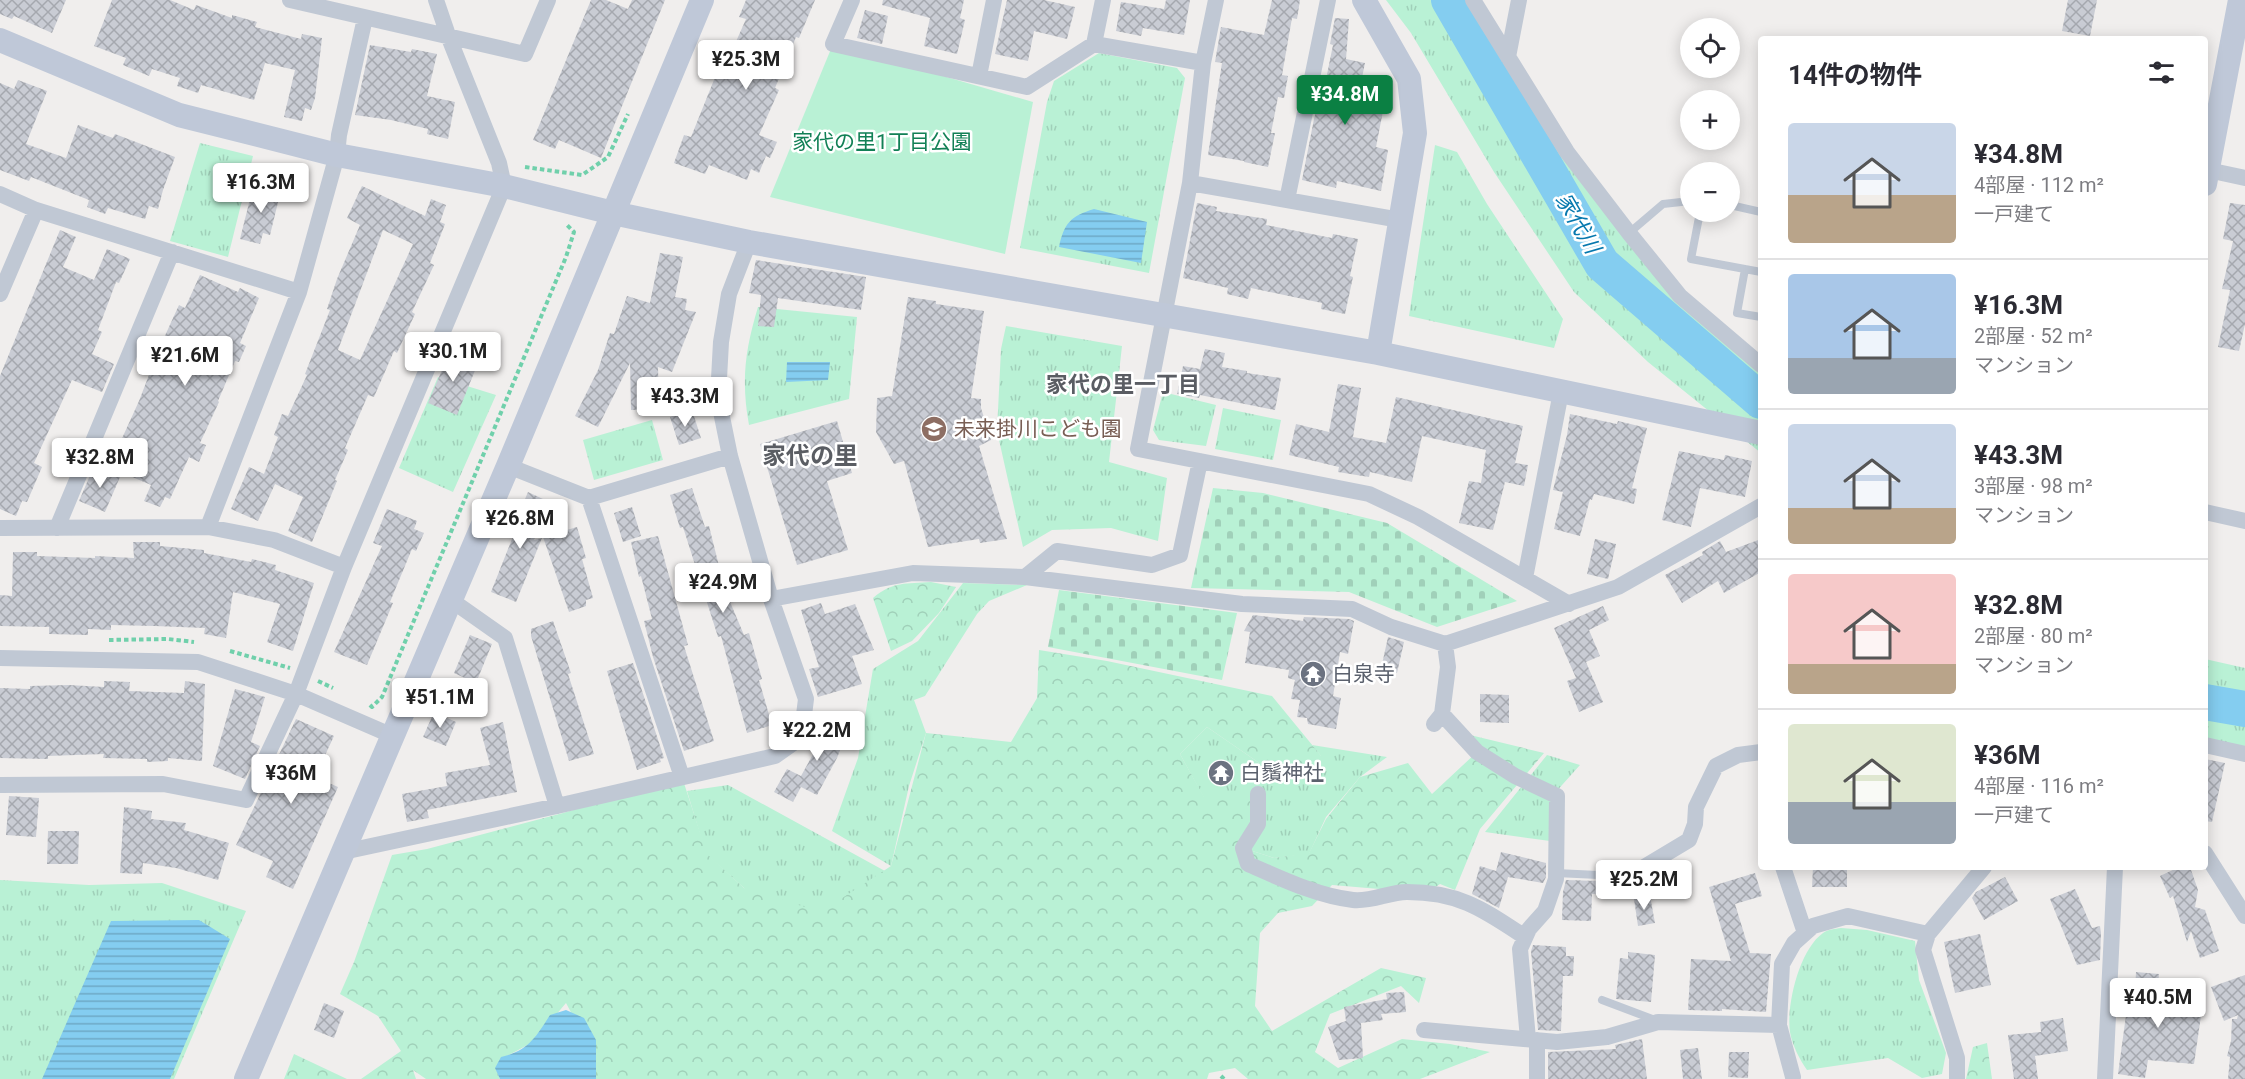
<!DOCTYPE html>
<html lang="ja">
<meta charset="utf-8">
<style>
body{margin:0;font-family:Roboto,"Noto Sans JP",sans-serif;background:#f7f7f7;color:#2b2b33;height:100vh;display:flex;flex-direction:column;font-size:22px;white-space:nowrap}
*{box-sizing:border-box;margin:0}
p{font-size:20px;color:#7c7c81}
.icon{flex:none;width:33px;height:33px;fill:none;stroke:currentColor;stroke-width:2;stroke-linecap:round;stroke-linejoin:round}
.map{position:relative;flex:1;overflow:hidden}
.drawer{position:absolute;left:1758px;top:36px;width:450px;height:834px;display:flex;flex-direction:column;background:#fff;border-radius:6px;box-shadow:0 3px 15px #0003}
.drawer>*{flex:none}
.tools{position:absolute;left:1680px;top:18px;display:grid;gap:12px}
.tools a{display:grid;place-items:center;width:60px;height:60px;border-radius:50%;background:#fff;box-shadow:0 3px 15px #0003;font-size:30px}
.price{position:absolute;translate:-50% -51px;padding:0 14px;border-radius:6px;background:#fff;color:#222;font-size:20px;line-height:39px;filter:drop-shadow(0 2px 3px #0008)}
.price::after{content:'';position:absolute;left:50%;top:36px;width:18px;height:14px;margin-left:-9px;background:inherit;clip-path:polygon(0 0,100% 0,50% 100%)}
.price.on{background:#0b8043;color:#fff}
ul{padding:0;list-style:none}
li{display:flex;align-items:center;gap:18px;height:150px;padding:0 30px}
li+li{border-top:2px solid #e1e1e2}
li span{display:grid;place-items:center;flex:none;width:168px;height:120px;border-radius:6px;color:#555}
li>.icon{margin-inline-start:auto}
span .icon{width:72px;height:72px;fill:#fffc;stroke-width:1}
li b{font-size:26px}
h2{display:flex;justify-content:space-between;align-items:center;height:72px;padding:0 30px;font-size:26px}
.map>svg:first-child{display:block}
.grass{fill:url(#grass-tufts)}
.forest{fill:url(#forest-crowns)}
.cemetery{fill:url(#cemetery-stones)}
.park{fill:#b9f1d5}
.water{fill:url(#water-rules)}
.lines{fill:none;stroke-linecap:round;stroke-linejoin:round}
.river{stroke:#84cdf0;stroke-width:36}
.building{fill:url(#building-cross-hatch);fill-rule:evenodd}
.path{stroke:#70d0ab;stroke-width:4;stroke-dasharray:4.5 3;stroke-linecap:butt}
.lane{stroke:#c0c8d4;stroke-width:8}
.street{stroke:#c0c8d4;stroke-width:16}
.secondary{stroke:#bfc8d8;stroke-width:24}
.labels{text-anchor:middle;dominant-baseline:central;stroke-width:5;stroke-linejoin:round;paint-order:stroke}
.park-label{font-size:21px;fill:#128056;stroke:#fff}
.education-label{font-size:21px;fill:#785e54;stroke:#fff;text-anchor:start}
.worship-label{font-size:21px;fill:#5b616d;stroke:#fff;text-anchor:start}
.water-label{font-size:22px;font-style:italic;fill:#0678ae;stroke:#fff}
.neighbourhood-label{font-size:22px;font-weight:bold;fill:#5a5d63;stroke:#fff}
.quarter-label{font-size:24px;font-weight:bold;fill:#5a5d63;stroke:#fff}
</style>
<div class="map">
<svg width="2245" height="1079" viewBox="0 0 2245 1079">
<defs>
<pattern id="grass-tufts" width="24" height="20" patternUnits="userSpaceOnUse" patternTransform="scale(1.5)"><rect width="24" height="20" fill="#b9f1d5"/><path d="M3 7l-1-3M5 7V3M7 7l1-3M15 17l-1-3M17 17v-4M19 17l1-3" fill="none" stroke="#a0d0b9"/></pattern>
<pattern id="forest-crowns" width="20" height="18" patternUnits="userSpaceOnUse" patternTransform="scale(1.5)"><rect width="20" height="18" fill="#b9f1d5"/><path d="M2 6a3 3 0 1 1 6 0M12 15a3 3 0 1 1 6 0" fill="none" stroke="#a0d0b9"/></pattern>
<pattern id="cemetery-stones" width="16" height="16" patternUnits="userSpaceOnUse" patternTransform="scale(1.5)"><rect width="16" height="16" fill="#b9f1d5"/><path d="M2 7V4a2 2 0 0 1 4 0v3zM10 15v-3a2 2 0 0 1 4 0v3z" fill="#a0d0b9"/></pattern>
<pattern id="water-rules" width="6" height="5" patternUnits="userSpaceOnUse" patternTransform="scale(1.5)"><rect width="6" height="5" fill="#84cdf0"/><path d="M0 2.5h6" fill="none" stroke="#6ea9c6"/></pattern>
<pattern id="building-cross-hatch" width="8" height="8" patternUnits="userSpaceOnUse" patternTransform="scale(1.5)"><rect width="8" height="8" fill="#c9ccd4"/><path d="M0 0l8 8M0 8l8-8" fill="none" stroke="#a5a8af"/></pattern>
</defs>
<rect width="100%" height="100%" fill="#f0eeed"/>
<!-- grass -->
<path class="grass" d="M1386,0H1474L1661,282L1761,373V453L1648,362L1574,292L1494,172L1411,33Z
M1099,53L1177,68L1185,78L1149,273L1020,248L1047,102L1054,81Z
M200,143L253,156L228,257L170,241Z
M1435,145L1457,152L1487,204L1563,319L1554,348L1409,316Z
M758,307L857,317L849,399L749,425C741,381 745,350 758,307Z
M1006,326L1122,346L1109,462L1167,478L1158,541L1111,528L1052,530L1023,547L997,431L1001,349Z
M438,377L496,395L453,492L399,468Z
M1163,392L1216,405L1206,446L1159,440L1153,430Z
M1223,408L1281,420L1273,460L1215,449Z
M652,420L663,460L594,480L583,440Z
M963,583L1027,585L989,601L977,614L925,696L914,700L926,733L909,786L891,866L832,831L858,758L873,669L918,641Z
M2205,659L2245,668V752L2205,744Z
M1207,727L1281,778L1321,756L1312,745L1387,757L1360,777L1326,817L1309,854L1274,858L1243,848L1204,798L1180,754Z
M1547,755L1580,765L1554,794L1550,841L1485,832Z
M728,785L885,871L821,913L753,896L706,854L687,791Z
M0,880L89,885L162,883L246,911L174,1079H0Z
M1841,928L1867,930L1915,941L1919,980L1946,1053L1942,1074L1922,1078L1888,1058L1807,1070C1800,1060 1792,1045 1790,1032C1786,1004 1800,949 1823,933C1828,929 1835,929 1841,928Z"/>
<!-- forest -->
<path class="forest" d="M931,582L956,587L939,613L912,641L891,651L873,598C893,581 906,584 931,582Z
M1039,650L1107,661L1272,696L1322,757L1281,778L1207,727L1180,754L1204,797L1258,794L1243,848L1274,858L1309,853L1326,819L1360,777L1408,763L1432,794L1477,752L1470,735L1544,753L1480,829L1455,890L1440,884L1427,893L1332,885L1312,906L1278,913L1260,933L1255,1006L1272,1031L1381,968L1426,978L1419,1003L1401,986L1330,1014L1315,1052L1338,1068L1402,1039L1450,1044L1490,1052L1420,1079H1248L1235,1068L1209,1073L1207,1079H596V1059L566,1003L533,1042L507,1056L496,1068L500,1079H426L413,1070L416,1079H361L401,1051L378,1016L340,994L354,962L392,855L427,849L563,813L682,777L707,854L744,888L821,912L891,866L926,733L1011,742L1037,698Z
M1987,1043L1992,1079H1966L1973,1047Z
M294,1054L347,1079H284Z"/>
<!-- cemetery -->
<path class="cemetery" d="M1213,488L1263,493L1387,523L1517,601L1437,627L1349,592L1191,588Z
M1059,590L1237,613L1222,680L1048,647Z"/>
<!-- park -->
<path class="park" d="M833,44L1033,102L1005,254L770,197Z"/>
<!-- water -->
<path class="water" d="M1094,209L1147,222L1141,263L1059,247C1064,223 1071,216 1094,209Z
M787,362H830L828,380L786,382Z
M199,920L230,939L170,1079H42L111,921Z
M566,1010L584,1018L596,1040V1079H500L495,1068L501,1057C528,1051 536,1037 550,1015Z"/>
<g class="lines">
<!-- river -->
<path class="river" d="M1449,0L1602,264L1761,401
M2205,702L2245,709"/>
</g>
<!-- building -->
<path class="building" d="M0,0H66L52,33L14,16L12,19L0,14Z
M112,0H170L194,10L196,5L232,18V15L257,22L255,27L301,39L302,34L322,38L315,98L311,110L305,108L302,121L284,117L295,70L265,63L254,100L201,85L198,93L177,86L180,78L152,69L149,76L123,65L126,58L94,46Z
M591,0H606L628,9L632,0H665L601,158L559,140L555,149L533,140Z
M746,0H815L799,38L796,37L775,88L779,90L759,135L777,142L770,158L766,156L759,173L751,169L747,180L709,165L705,174L674,163L684,135L691,137L722,60L727,62L746,19L739,17Z
M883,0H964L960,18L965,20L957,54L924,46L930,18L882,5Z
M1007,0H1044L1075,7L1067,39L1034,31L1028,61L995,54Z
M1166,0H1190L1184,35L1143,28L1141,36L1116,31L1121,2L1164,9Z
M1272,0H1300L1297,19L1292,18L1282,75L1288,76L1284,98L1278,97L1271,133H1275L1268,167L1244,162V161L1208,155L1222,63L1215,62L1221,27L1264,35Z
M2068,0H2097L2090,36L2062,31Z
M865,10L888,16L882,44L857,38Z
M1335,18L1349,19L1346,59L1365,63L1357,102L1384,106L1376,147L1388,150L1381,191L1337,181L1336,188L1302,180L1314,119L1321,93L1323,94L1333,45L1330,44Z
M370,45L411,52L412,49L437,54L427,96L455,102L448,139L427,134L428,129L391,120L355,115Z
M18,80L47,91L26,144L66,158L78,125L113,138L115,134L175,157L163,190L158,209L149,206L145,219L108,208L105,214L87,207L89,200L31,177L29,181L0,170V83L14,89Z
M257,184L281,190L270,235L263,233L260,244L240,239L250,199L253,200Z
M362,186L425,216L431,199L446,205L440,222L445,224L430,263L434,265L412,312L415,314L397,353L394,351L374,397L368,395L345,448L348,450L335,480L337,481L312,542L288,531L303,497L275,484L258,521L231,509L249,467L264,474L278,437L274,435L282,414L288,416L307,375L305,374L330,310L327,309L337,279L360,225L347,218ZM383,230L413,244L360,360L338,350Z
M1197,203L1217,207L1216,211L1267,219L1266,225L1332,238L1333,234L1358,239L1350,276L1353,277L1345,314L1321,309L1322,303L1251,288L1248,299L1227,294L1228,288L1183,278Z
M2230,203L2245,205V324L2239,351L2218,347L2230,290L2222,289L2233,241L2223,239Z
M60,230L76,237L63,267L94,280L107,249L130,259L119,283L116,282L98,330L102,332L92,354L114,364L102,392L72,380L71,382L34,463L42,467L27,502L22,501L16,516L0,509V376Z
M660,253L683,257L675,297L687,299L685,310L696,312L672,372L658,367L659,409L631,410L630,363L598,427L575,416L598,370L610,333L614,334L627,296L650,303Z
M756,260L866,277L861,310L778,298L774,327L758,326L761,295L749,293Z
M200,275L238,292L240,288L259,298L240,343L246,346L239,362L235,361L218,401L219,402L200,443L206,445L199,462L189,457L170,499L165,497L160,507L144,501L151,485L109,467L139,401L152,367L150,366L161,339L163,340L179,305L185,308Z
M908,297L936,301V304L984,311L971,398L981,399V408L991,440L979,446L1007,539L980,543L979,539L928,547L904,461L894,464L876,432L877,398L892,396Z
M1205,349L1225,353L1222,367L1247,371V373L1281,378L1275,410L1200,395L1199,398L1177,394L1183,366L1200,369Z
M450,351L478,363L457,415L428,403Z
M1338,384L1361,388L1353,437L1386,443L1396,397L1523,426L1515,463L1528,465L1524,486L1505,482L1493,530L1459,523L1469,481L1481,483L1486,450L1422,436L1412,482L1370,472L1369,477L1338,472L1339,467L1289,455L1296,424L1329,432Z
M692,410L701,438L679,445L670,417Z
M1570,414L1617,424L1618,421L1647,428L1632,488L1637,489L1634,504L1594,494L1592,500L1590,499L1580,536L1554,529L1563,492L1553,490L1567,435Z
M837,421L852,473L827,481L848,550L797,565L760,444Z
M1679,451L1724,460L1725,455L1752,461L1745,497L1700,488L1691,527L1662,520Z
M94,466L120,477L105,512L79,501Z
M692,488L705,527L709,526L725,590L744,635L749,633L762,679L759,680L772,725L747,733L721,636L718,637L683,527L680,528L670,495Z
M528,492L545,500L538,516L544,518L534,540L542,538L516,602L491,592L514,534L511,532Z
M632,507L641,536L623,542L614,513Z
M387,509L417,521L414,529L424,533L416,551L412,549L390,602L393,603L367,665L334,652L382,546L373,543Z
M577,527L586,558L582,559L593,598L586,600V606L569,612L543,537Z
M658,536L688,645L684,646L714,741L684,751L653,657L644,621L652,619L641,576L639,577L631,542Z
M1595,539L1616,544L1608,579L1587,574Z
M1761,539V572L1724,593L1718,581L1682,603L1665,575L1703,555L1702,552L1720,541L1726,552Z
M133,542H160V546L204,550V553L251,562L252,559L276,565L275,570L314,583L293,651L267,642L280,604L233,592L226,638L204,634L205,628L155,626L111,625V630L88,629V635L49,634V627L0,626V595L12,596L13,552H37V556L95,558V556L134,558Z
M821,603L825,614L855,604L874,650L852,656L862,684L818,697L809,669L819,667L801,610Z
M1603,606L1609,620L1589,630L1600,656L1586,662L1603,702L1579,712L1567,681L1576,678L1554,628Z
M1253,615L1303,621L1304,617L1349,619L1354,621L1348,654L1340,652L1333,696L1341,698L1336,729L1308,724L1307,718L1297,717L1300,700L1291,699L1295,680L1288,678L1289,670L1245,663L1250,632L1244,631Z
M553,621L571,673L568,674L594,754L569,761L531,636V629Z
M470,635L492,644L471,695L467,679L454,673Z
M1388,637L1404,642L1397,673L1381,669Z
M633,663L664,758L660,759L661,762L637,770L607,671Z
M104,681L130,682L129,691L184,693L185,681L205,684L202,761L168,758V761L147,762V759L103,758L104,754L48,756V759L0,758V688L30,689V686L69,685L104,687Z
M235,689L265,697L251,742L260,746L245,779L213,766Z
M1480,694L1509,695V723L1480,722Z
M434,712L456,722L446,746L423,737Z
M834,713L852,719L837,758L817,795L801,787L793,802L774,792L787,769L801,776L817,747L820,749Z
M296,719L334,736L315,777L338,787L293,889L266,877L273,861L236,845Z
M503,722L517,792L427,810L429,818L407,822L402,794L447,786L445,773L490,765L480,728Z
M2205,759L2225,763L2212,822L2205,821Z
M1215,762L1231,764L1228,785L1211,782Z
M9,796L39,798L36,837L6,835Z
M124,807L152,811L151,819L186,823L184,830L229,843L218,880L176,868L143,863L142,874L120,873Z
M48,831H79L78,864H47Z
M1501,852L1546,863V877L1543,883L1508,877L1499,908L1472,894L1480,866L1496,871Z
M1813,867H1847V887H1812Z
M2179,867H2190L2198,890L2195,907L2205,910L2219,951L2200,958L2191,931L2187,942L2173,896L2170,898L2160,876Z
M1755,873L1762,896L1735,904L1750,953L1771,954L1766,1012L1722,1009V1011L1688,1010L1691,959L1731,961L1709,887Z
M1625,877V879H1647V892L1592,894L1591,921L1562,920L1563,892L1566,880L1598,881Z
M2005,877L2018,901L1984,920L1972,898L1976,892Z
M2075,889L2092,928L2100,926L2101,933L2100,960L2077,965L2050,899Z
M1650,896L1655,923L1638,926L1634,899Z
M1980,934L1991,985L1955,993L1944,942Z
M1533,945L1566,947V956H1574L1573,976H1563L1561,1031L1538,1030L1531,951Z
M1628,952L1655,955L1651,1002L1616,999L1620,958L1628,959Z
M2136,972L2159,974L2157,996L2203,1002L2194,1064L2148,1060L2145,1078L2118,1074L2127,1008L2134,1009Z
M2245,975V1079H2228L2230,1057L2227,1056L2231,1041L2232,1019H2237L2238,1015L2224,1021L2211,987Z
M1404,992L1406,1012L1381,1014L1383,1020L1361,1023L1363,1058L1339,1060L1328,1027L1346,1021L1344,1007L1387,999L1386,993Z
M324,1003L344,1011L334,1038L314,1030Z
M2063,1018L2068,1051L2035,1056L2038,1079H2014L2008,1035L2041,1032L2040,1022Z
M1642,1039L1647,1079H1548V1052L1616,1049L1615,1045Z
M1698,1048L1702,1079H1683L1680,1050Z
M1729,1052H1749L1748,1078L1728,1077Z"/>
<g class="lines">
<!-- path -->
<path class="path" d="M525,167L582,175L608,157L628,114
M109,640L168,639L194,642
M230,651L290,668
M318,681L333,688
M370,705L372,707L382,697L566,257L574,232L567,225
M1221,1076L1224,1079"/>
<!-- lane -->
<path class="lane" d="M1730,205L1761,212
M1700,212L1691,259L1761,272
M1629,233L1663,204L1690,201
M1745,269L1737,313L1761,317
M1556,873L1598,875L1644,867
M1602,1000L1655,1020"/>
<!-- street -->
<path class="street" d="M290,0L525,54L548,0
M852,0L833,44L1027,87L1094,44L1203,63
M1216,0L1203,63L1190,183L1138,449L1369,494L1418,517L1569,604
M1473,0L1567,152L1629,233L1680,296L1761,365
M1094,44L1103,0
M1508,57L1519,0
M979,76L994,0
M2208,170L2245,178
M1190,183L1400,220
M0,194L36,210L299,292
M1287,200L1328,0
M0,294L36,210
M508,466L589,498L730,456
M589,498L682,777
M2205,512L2245,521
M208,527L299,292L337,155L339,135L365,18
M0,528L208,527L274,540L344,567
M57,528L172,252
M1025,577L1242,604L1352,609L1391,627L1445,644
M1525,578L1561,392
M771,599L913,573L1025,577L1057,551L1152,565L1180,555L1200,461
M451,600L505,638L557,806
M0,658L198,662L296,694L393,736
M1442,714L1477,752L1515,776L1557,796L1556,879L1545,911L1529,929L1520,949L1528,1039
M1434,724L1442,714L1448,667L1445,644L1618,587L1761,506
M2205,745L2245,754
M0,785L163,784L246,800L296,694L344,567L504,186L499,163L449,38L436,0
M1258,794V824L1243,848L1248,864C1280,878 1317,896 1353,900C1372,902 1389,892 1407,892C1460,892 1484,910 1525,937
M343,852L557,806L775,756L792,744L803,723L806,699L771,599L730,456L718,397L721,342L729,294L749,242
M2205,853L2245,916
M1644,867L1689,840L1695,824L1696,807L1716,766L1738,755L1761,752
M1783,867L1805,933
M1424,1030L1557,1042L1607,1037L1658,1022L1779,1025
M1537,1040V1079
M1793,1077L1779,1025L1782,964L1794,943L1813,926L1848,916L1928,934
M1957,1079V1058L1923,950L1928,934L1984,867
M2105,1079L2115,867"/>
<!-- secondary -->
<path class="secondary" d="M1364,0L1409,79L1415,133L1378,353
M0,40L179,115L337,155L504,186L613,213L749,242L1378,353L1761,433
M2205,184L2240,0
M246,1079L508,466L702,0"/>
</g>
<!-- icons -->
<defs>
<g id="school-disc" transform="scale(1.35)"><circle r="9.5" fill="#8d6e63" stroke="#fff"/><path d="M0-5L7-2L0 1L-7-2ZM-4 1L0 2.5L4 1V4Q0 6-4 4Z" fill="#fff"/></g>
<g id="temple-disc" transform="scale(1.35)"><circle r="9.5" fill="#6b7280" stroke="#fff"/><path d="M0-6L5-2H3V0L6.5 2.5H4V6H1.5V3h-3V6H-4V2.5H-6.5L-3 0V-2H-5Z" fill="#fff"/></g>
</defs>
<g fill-rule="evenodd">
<use href="#school-disc" x="934" y="429"/>
<use href="#temple-disc" x="1313" y="674"/>
<use href="#temple-disc" x="1221" y="773"/>
</g>
<g class="labels">
<!-- park labels -->
<g class="park-label">
<text x="882" y="142">家代の里1丁目公園</text>
</g>
<!-- education labels -->
<g class="education-label">
<text x="954" y="429">未来掛川こども園</text>
</g>
<!-- worship labels -->
<g class="worship-label">
<text x="1332" y="674">白泉寺</text>
<text x="1240" y="773">白鬚神社</text>
</g>
<!-- water labels -->
<g class="water-label">
<text transform="translate(1578 223) rotate(60)">家代川</text>
</g>
<!-- neighbourhood labels -->
<g class="neighbourhood-label">
<text x="1123" y="384">家代の里一丁目</text>
</g>
<!-- quarter labels -->
<g class="quarter-label">
<text x="810" y="456">家代の里</text>
</g>
</g>
</svg>
<div class="tools">
<a><svg class="icon" aria-label="locate" viewBox="0 0 24 24"><circle cx="12" cy="12" r="6"/><path d="M12 2v4M12 18v4M2 12h4M18 12h4"/></svg></a>
<a>+</a>
<a>−</a>
</div>
<b class="price" style="left:746px;top:91px">¥25.3M</b>
<b class="price on" style="left:1345px;top:126px">¥34.8M</b>
<b class="price" style="left:261px;top:214px">¥16.3M</b>
<b class="price" style="left:453px;top:383px">¥30.1M</b>
<b class="price" style="left:185px;top:387px">¥21.6M</b>
<b class="price" style="left:685px;top:428px">¥43.3M</b>
<b class="price" style="left:100px;top:489px">¥32.8M</b>
<b class="price" style="left:520px;top:550px">¥26.8M</b>
<b class="price" style="left:723px;top:614px">¥24.9M</b>
<b class="price" style="left:440px;top:729px">¥51.1M</b>
<b class="price" style="left:817px;top:762px">¥22.2M</b>
<b class="price" style="left:291px;top:805px">¥36M</b>
<b class="price" style="left:1644px;top:911px">¥25.2M</b>
<b class="price" style="left:2158px;top:1029px">¥40.5M</b>
<section class="drawer">
<h2>14件の物件<svg class="icon" aria-label="filters" viewBox="0 0 24 24"><path d="M4 7h16M4 17h16"/><circle cx="9" cy="7" r="2"/><circle cx="15" cy="17" r="2"/></svg></h2>
<ul>
<li><span style="background:linear-gradient(#c9d6e8 60%,#b9a48a 0)"><svg class="icon" aria-label="home" viewBox="0 0 24 24"><path d="M3 11l9-7 9 7M6 9v11h12V9"/></svg></span><div><b>¥34.8M</b><p>4部屋 · 112 m²</p><p>一戸建て</p></div></li>
<li><span style="background:linear-gradient(#a9c7e8 70%,#9aa5b1 0)"><svg class="icon" aria-label="home" viewBox="0 0 24 24"><path d="M3 11l9-7 9 7M6 9v11h12V9"/></svg></span><div><b>¥16.3M</b><p>2部屋 · 52 m²</p><p>マンション</p></div></li>
<li><span style="background:linear-gradient(#c9d6e8 70%,#b9a48a 0)"><svg class="icon" aria-label="home" viewBox="0 0 24 24"><path d="M3 11l9-7 9 7M6 9v11h12V9"/></svg></span><div><b>¥43.3M</b><p>3部屋 · 98 m²</p><p>マンション</p></div></li>
<li><span style="background:linear-gradient(#f6c9c9 75%,#b9a48a 0)"><svg class="icon" aria-label="home" viewBox="0 0 24 24"><path d="M3 11l9-7 9 7M6 9v11h12V9"/></svg></span><div><b>¥32.8M</b><p>2部屋 · 80 m²</p><p>マンション</p></div></li>
<li><span style="background:linear-gradient(#dfe7d0 65%,#9aa5b1 0)"><svg class="icon" aria-label="home" viewBox="0 0 24 24"><path d="M3 11l9-7 9 7M6 9v11h12V9"/></svg></span><div><b>¥36M</b><p>4部屋 · 116 m²</p><p>一戸建て</p></div></li>
</ul>
</section>
</div>
